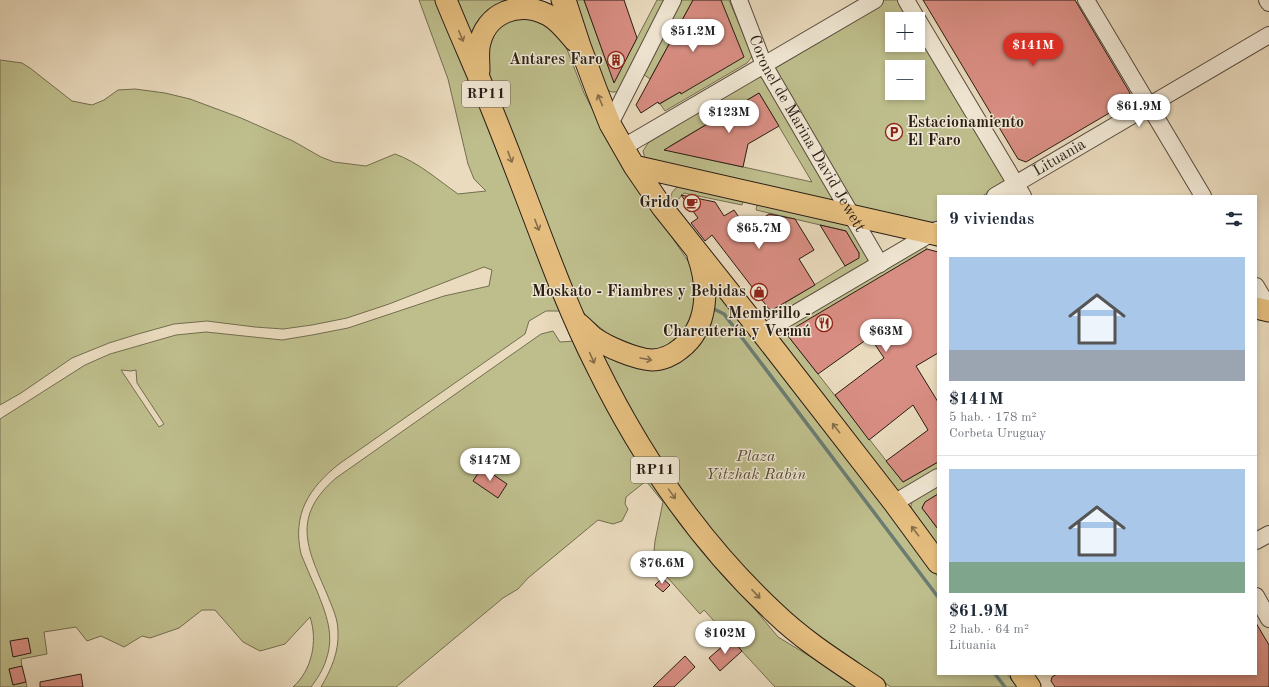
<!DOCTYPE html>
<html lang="es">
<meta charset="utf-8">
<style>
body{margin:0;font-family:"Old Standard TT",serif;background:#f6f6f7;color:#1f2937;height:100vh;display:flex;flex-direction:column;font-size:15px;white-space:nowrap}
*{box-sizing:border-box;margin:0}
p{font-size:13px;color:#747a83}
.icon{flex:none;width:22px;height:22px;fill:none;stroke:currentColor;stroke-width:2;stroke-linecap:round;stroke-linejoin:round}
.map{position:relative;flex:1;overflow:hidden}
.sheet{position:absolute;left:937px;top:195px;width:320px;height:480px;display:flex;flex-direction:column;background:#fff;border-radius:0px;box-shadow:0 2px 6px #0003}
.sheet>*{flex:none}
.tools{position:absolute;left:885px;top:12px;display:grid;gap:8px}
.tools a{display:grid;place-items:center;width:40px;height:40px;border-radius:0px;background:#fff;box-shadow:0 2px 6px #0003;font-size:20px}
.price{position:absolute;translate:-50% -34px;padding:0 9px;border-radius:14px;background:#fff;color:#222;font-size:13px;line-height:26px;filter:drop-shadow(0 1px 2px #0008)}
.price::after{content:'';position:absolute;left:50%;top:24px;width:12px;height:9px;margin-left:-6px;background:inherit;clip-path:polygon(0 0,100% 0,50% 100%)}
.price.on{background:#d93025;color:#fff}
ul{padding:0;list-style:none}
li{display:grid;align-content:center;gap:8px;height:212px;padding:0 12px}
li+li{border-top:1px solid #e0e1e3}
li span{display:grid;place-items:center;height:124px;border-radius:0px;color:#555}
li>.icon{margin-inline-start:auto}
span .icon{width:72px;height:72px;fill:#fffc;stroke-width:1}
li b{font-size:17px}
h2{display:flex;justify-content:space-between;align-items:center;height:48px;padding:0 12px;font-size:17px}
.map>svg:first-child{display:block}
.green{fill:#bebe8c;stroke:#736e50;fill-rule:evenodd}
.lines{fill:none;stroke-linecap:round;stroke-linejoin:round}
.stream{stroke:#6b7c72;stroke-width:3.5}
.building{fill:#d98e83;stroke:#281d14}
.minor-casing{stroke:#584c3e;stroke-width:18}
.major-casing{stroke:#281d14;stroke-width:23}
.minor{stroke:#f1e8d5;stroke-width:16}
.major{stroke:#e5be7f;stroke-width:21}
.oneway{stroke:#866e4a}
.labels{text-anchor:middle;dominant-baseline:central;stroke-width:3;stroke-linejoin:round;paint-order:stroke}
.shield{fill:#f1e8d5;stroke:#645a4e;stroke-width:1}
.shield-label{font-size:15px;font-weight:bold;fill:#281d14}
.poi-label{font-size:16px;font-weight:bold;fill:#281d14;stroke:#f1e8d5;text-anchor:end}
.street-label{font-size:16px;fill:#281d14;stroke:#f1e8d5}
.park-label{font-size:16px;font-style:italic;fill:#554d38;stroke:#f1e8d5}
</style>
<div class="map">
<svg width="1269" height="687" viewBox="0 0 1269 687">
<rect width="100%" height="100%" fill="#eadbbe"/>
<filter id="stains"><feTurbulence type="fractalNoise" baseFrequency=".005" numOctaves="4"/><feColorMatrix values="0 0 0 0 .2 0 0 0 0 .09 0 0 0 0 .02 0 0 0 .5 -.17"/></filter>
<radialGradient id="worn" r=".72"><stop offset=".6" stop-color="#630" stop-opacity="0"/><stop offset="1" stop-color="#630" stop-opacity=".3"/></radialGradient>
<!-- green -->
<path class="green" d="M419,0H439L565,311H546L529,321L525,334L339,464C309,488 292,514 301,554C306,566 311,578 317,591C326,614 335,635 326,660C323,670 317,679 311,687H293C312,670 318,641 310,617L285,644L260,651L243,642L215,610H202L179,628L150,638L142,636L124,647L101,636L87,641L76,627L44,632L47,654L21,659L22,667L9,669L13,685L26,682L27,687H0V419L85,365L110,354L176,335L206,332L282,340L312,335L348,328L444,296L489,286L492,270L484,267L389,304L347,318L312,325L283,329L255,327L207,321L174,324L138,334L109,343L72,358L21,393L0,405V60L22,63L30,68L72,101L92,105L104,100L118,90L135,89L165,93L190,99L241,118L293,141L321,157L334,162L366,166L395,154C418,162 438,180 458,194L486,191L474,179L468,164L448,79ZM121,370L131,371L136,370L137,383L164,424L159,427Z
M454,0H515L472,35Z
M570,0H584L614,82L657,0H667L618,92H612L606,90Z
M682,0H693L650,79L643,74Z
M721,0H729L752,55L751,58L747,63L665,111L660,104L680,92L681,93Z
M878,0H900L911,19H892V45H918V31L1004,177V181L999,186L982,196H938V221L928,223L855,206L774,67ZM892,67H918V93H892Z
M515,18L536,19L557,33L565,44L584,93L614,151L690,264L696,288L691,322L675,343L659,349L649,350L641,348L608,334L587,317L581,309L487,75L486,54L497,28Z
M760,77L763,79L835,196L834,201L645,159L643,151L648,143L756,78ZM759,93L812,182L670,151V146Z
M679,186L744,197L742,205L684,193L677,201L678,202L673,206C668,198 671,191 679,186Z
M758,200L848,221L869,259L867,263L789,309L785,303L858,258L859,253L846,231L756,210Z
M924,244L927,249L788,336L903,482L938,462V471L900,491L894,488L776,336L777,333Z
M712,287L916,546L938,577V674H1007L1017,687H891L818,639L742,568L658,463L596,347L663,365Z
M553,331L560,342L575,341L690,531L778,637L816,660L855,687H775L704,610L700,614L659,568L656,560L654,551L655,541L663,502L646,481L626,497L625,504L628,509L622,521L613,524L598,520L528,578L518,589L503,598L396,687H321C331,670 339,652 338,632C338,618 332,607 327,594C307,548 291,517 336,478L531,341L541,334Z
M938,485V494L925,502L922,508L938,529V547L911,510V505L913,500Z"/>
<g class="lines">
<!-- stream -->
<path class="stream" d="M712,308L724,314L938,597
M995,674L1005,687"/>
</g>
<!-- building -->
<path class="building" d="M584,0H624L637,38L614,83Z
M693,0H721L744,57L681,94L680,92L659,104L658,102L641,113L636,105Z
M923,0H1075L1130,93L1128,102L1026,162L1018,159Z
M759,93L779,126L748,144L743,167L664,150Z
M681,195L715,202L724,216L734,210L747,229L769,214L795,219L814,250L799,259L815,285L772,310L769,309L712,235L705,241L691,223L698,218Z
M820,225L846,231L859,253V258L845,266Z
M927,249L938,252V353L916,366L938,402V462L903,482L886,461L928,430L913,405L869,440L835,395L884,358L870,337L818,374L788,336L789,331Z
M482,467L507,484L498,498L473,481Z
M938,494V529L922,508L925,502Z
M662,578L670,585L663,592L655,585Z
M1256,623L1269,645V687H1055L1051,681L1052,677L1057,674H1256Z
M28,638L31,653L13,657L10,641Z
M731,639L742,651L720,671L709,658Z
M685,656L695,667L674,687H653Z
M22,666L26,682L13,685L9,669Z
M81,674L83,687H40V682Z"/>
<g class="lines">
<!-- minor casing -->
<g class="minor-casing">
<g id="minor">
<path id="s1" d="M739,0L764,65L880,264"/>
<path d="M906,0L917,19"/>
<path d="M1086,0L1203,196"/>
<path d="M1267,0L1269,3"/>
<path d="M918,20L1023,196"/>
<path d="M610,124L673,0"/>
<path d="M622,148L875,0"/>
<path id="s2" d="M995,196L1269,35"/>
<path d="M1256,286L1269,308"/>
<path d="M762,333L937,230"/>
<path d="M894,503L938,477"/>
<path d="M1256,541L1269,534"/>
<path d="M1256,596L1269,619"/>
</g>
</g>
<!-- major casing -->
<g class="major-casing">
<path id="major" d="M446,0C457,27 469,54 480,80C494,114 507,147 520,181C544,243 566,306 596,365C641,457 700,543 775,613C805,642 841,664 875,687
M562,0L566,3L580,46L596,89L610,124L634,166L662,207L762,333L894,503L938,563
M479,71C479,63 478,55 479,47C485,12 519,0 548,15C559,21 567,32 575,41
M634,166L938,235
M1256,308L1269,311
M579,324C584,328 588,333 593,337C607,347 635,359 652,360C662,360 673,355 680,349C709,327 709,287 698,256
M1021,674L1030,687"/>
</g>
<!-- minor -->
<use href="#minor" class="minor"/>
<!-- major -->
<use href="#major" class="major"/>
</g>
<!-- one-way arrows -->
<defs><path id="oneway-shaft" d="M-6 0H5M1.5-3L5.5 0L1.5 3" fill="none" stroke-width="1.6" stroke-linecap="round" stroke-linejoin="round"/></defs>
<g class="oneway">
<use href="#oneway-shaft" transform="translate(461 36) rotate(67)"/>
<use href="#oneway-shaft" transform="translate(600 100) rotate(-113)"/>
<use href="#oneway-shaft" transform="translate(510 157) rotate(69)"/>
<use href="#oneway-shaft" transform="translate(537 225) rotate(69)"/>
<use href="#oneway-shaft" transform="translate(592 358) rotate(66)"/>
<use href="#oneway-shaft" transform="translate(646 359) rotate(10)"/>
<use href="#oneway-shaft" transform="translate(836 428) rotate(-128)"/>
<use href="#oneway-shaft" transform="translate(672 494) rotate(55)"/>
<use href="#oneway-shaft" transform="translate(915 531) rotate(-127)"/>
<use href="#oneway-shaft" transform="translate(756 594) rotate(47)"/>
</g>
<!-- icons -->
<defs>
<g id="building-ring" transform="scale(0.9)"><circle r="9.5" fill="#f1e8d5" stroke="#8f2418" stroke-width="1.5"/><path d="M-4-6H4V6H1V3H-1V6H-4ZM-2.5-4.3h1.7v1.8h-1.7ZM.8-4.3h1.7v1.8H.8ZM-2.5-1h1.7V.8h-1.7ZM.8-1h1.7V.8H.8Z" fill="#8f2418"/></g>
<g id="parking-ring" transform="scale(0.9)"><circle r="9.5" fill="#f1e8d5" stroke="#8f2418" stroke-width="1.5"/><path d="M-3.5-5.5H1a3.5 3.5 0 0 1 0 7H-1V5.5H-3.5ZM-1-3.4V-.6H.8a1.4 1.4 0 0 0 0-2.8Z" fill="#8f2418"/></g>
<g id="cafe-ring" transform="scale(0.9)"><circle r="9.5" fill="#f1e8d5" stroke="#8f2418" stroke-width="1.5"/><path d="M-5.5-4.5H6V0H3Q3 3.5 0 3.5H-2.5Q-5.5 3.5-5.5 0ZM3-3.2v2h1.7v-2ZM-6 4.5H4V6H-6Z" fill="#8f2418"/></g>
<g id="shop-ring" transform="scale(0.9)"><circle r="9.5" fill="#f1e8d5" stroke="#8f2418" stroke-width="1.5"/><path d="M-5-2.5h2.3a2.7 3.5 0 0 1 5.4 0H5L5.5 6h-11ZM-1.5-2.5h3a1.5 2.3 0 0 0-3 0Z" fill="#8f2418"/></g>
<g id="restaurant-ring" transform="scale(0.9)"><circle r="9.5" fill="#f1e8d5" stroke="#8f2418" stroke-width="1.5"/><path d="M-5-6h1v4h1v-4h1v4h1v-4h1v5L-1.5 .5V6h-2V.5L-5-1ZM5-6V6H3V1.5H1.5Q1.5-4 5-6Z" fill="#8f2418"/></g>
</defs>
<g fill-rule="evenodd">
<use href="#building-ring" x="616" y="60"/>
<use href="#parking-ring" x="894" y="132"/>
<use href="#cafe-ring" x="692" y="203"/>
<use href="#shop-ring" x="759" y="292"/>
<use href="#restaurant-ring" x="824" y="323"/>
</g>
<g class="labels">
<!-- shield labels -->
<g class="shield">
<rect x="462" y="81" width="48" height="26" rx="3"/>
<rect x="631" y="457" width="48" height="26" rx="3"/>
</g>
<g class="shield-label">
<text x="486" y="94">RP11</text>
<text x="655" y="470">RP11</text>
</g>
<!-- poi labels -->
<g class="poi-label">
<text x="603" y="60">Antares Faro</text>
<text x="907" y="123" text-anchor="start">Estacionamiento<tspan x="907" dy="18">El Faro</tspan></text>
<text x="679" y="203">Grido</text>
<text x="746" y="292">Moskato - Fiambres y Bebidas</text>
<text x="811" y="314">Membrillo -<tspan x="811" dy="18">Charcutería y Vermú</tspan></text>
</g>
<!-- street labels -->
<g class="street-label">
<text stroke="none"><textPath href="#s1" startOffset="150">Coronel de Marina David Jewett</textPath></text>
<text stroke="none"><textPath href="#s2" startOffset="75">Lituania</textPath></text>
</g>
<!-- park labels -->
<g class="park-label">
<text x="756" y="457">Plaza<tspan x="756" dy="18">Yitzhak Rabin</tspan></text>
</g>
</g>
<rect width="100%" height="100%" filter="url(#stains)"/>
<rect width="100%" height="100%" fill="url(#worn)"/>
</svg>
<div class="tools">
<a>+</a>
<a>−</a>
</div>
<b class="price" style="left:693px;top:53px">$51.2M</b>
<b class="price on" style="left:1033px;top:67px">$141M</b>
<b class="price" style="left:1139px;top:128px">$61.9M</b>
<b class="price" style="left:729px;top:134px">$123M</b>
<b class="price" style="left:759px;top:250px">$65.7M</b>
<b class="price" style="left:886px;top:353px">$63M</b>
<b class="price" style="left:490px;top:482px">$147M</b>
<b class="price" style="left:662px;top:585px">$76.6M</b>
<b class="price" style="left:725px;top:655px">$102M</b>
<section class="sheet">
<h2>9 viviendas<svg class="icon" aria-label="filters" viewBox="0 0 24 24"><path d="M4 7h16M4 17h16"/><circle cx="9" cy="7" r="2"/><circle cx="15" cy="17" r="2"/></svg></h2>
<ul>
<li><span style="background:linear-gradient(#a9c7e8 75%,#9aa5b1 0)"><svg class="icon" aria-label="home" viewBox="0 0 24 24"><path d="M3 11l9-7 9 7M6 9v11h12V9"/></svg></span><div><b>$141M</b><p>5 hab. · 178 m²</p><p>Corbeta Uruguay</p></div></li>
<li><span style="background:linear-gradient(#a9c7e8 75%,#7fa58c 0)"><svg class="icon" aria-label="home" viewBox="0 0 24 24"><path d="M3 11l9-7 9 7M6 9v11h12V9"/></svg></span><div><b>$61.9M</b><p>2 hab. · 64 m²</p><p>Lituania</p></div></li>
</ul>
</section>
</div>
